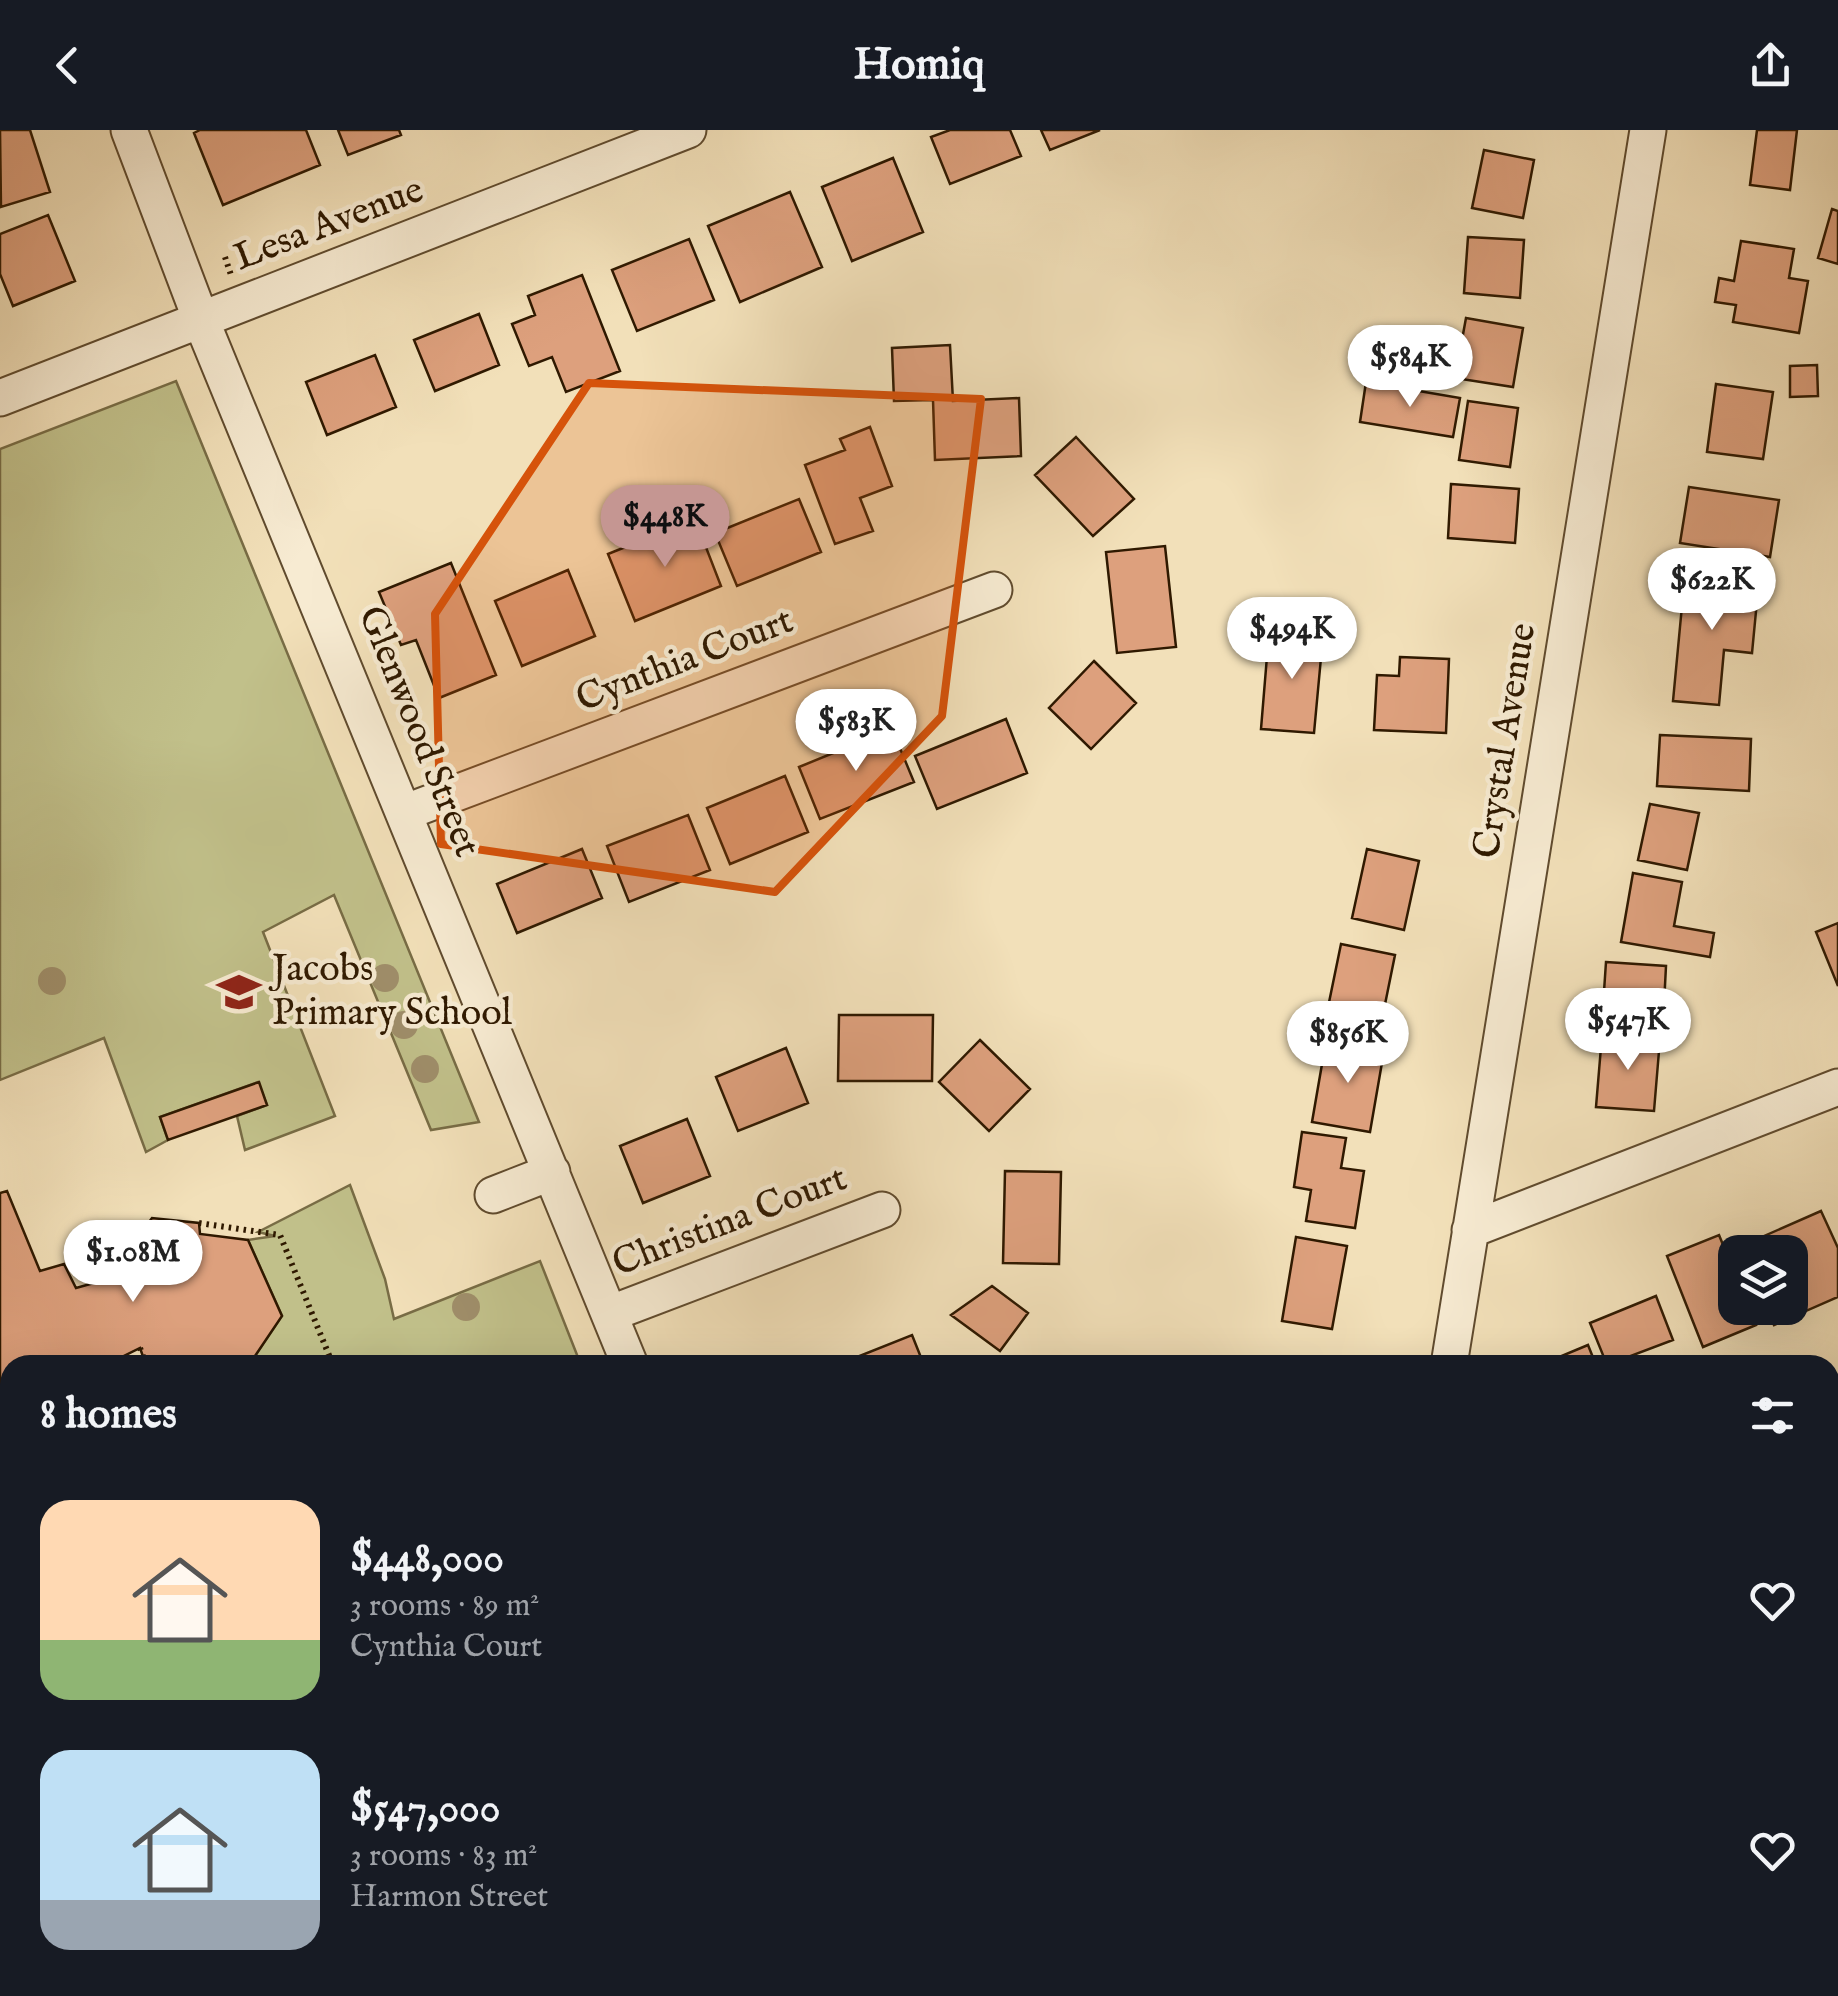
<!DOCTYPE html>
<meta charset="utf-8">
<style>
body{margin:0;font-family:"IM FELL English",serif;background:#20242c;color:#f1f3f6;height:100vh;display:flex;flex-direction:column;font-size:38px;white-space:nowrap}
*{box-sizing:border-box;margin:0}
p{font-size:32px;color:#9ea1a6}
.icon{flex:none;width:55px;height:55px;fill:none;stroke:currentColor;stroke-width:2;stroke-linecap:round;stroke-linejoin:round}
.map{position:relative;flex:1;overflow:hidden}
.panel{position:absolute;left:0px;top:1225px;width:1840px;height:642px;display:flex;flex-direction:column;background:#171b24;border-radius:30px 30px 0 0;box-shadow:0 10px 40px #0002}
.panel>*{flex:none}
.controls{position:absolute;left:1718px;top:1105px;display:grid;gap:20px}
.controls a{display:grid;place-items:center;width:90px;height:90px;border-radius:20px;background:#171b24;box-shadow:0 10px 40px #0002;font-size:50px}
.price{position:absolute;translate:-50% -85px;padding:0 22px;border-radius:35px;background:#fff;color:#222;font-size:32px;line-height:65px;filter:drop-shadow(0 2px 5px #0008)}
.price::after{content:'';position:absolute;left:50%;top:60px;width:30px;height:22px;margin-left:-15px;background:inherit;clip-path:polygon(0 0,100% 0,50% 100%)}
.price.selected{background:#c59692;color:#111}
ul{padding:0;list-style:none}
li{display:flex;align-items:center;gap:30px;height:250px;padding:0 40px}
li span{display:grid;place-items:center;flex:none;width:280px;height:200px;border-radius:30px;color:#555}
li>.icon{margin-inline-start:auto}
span .icon{width:120px;height:120px;fill:#fffc;stroke-width:1}
li b{font-size:42px}
h2{display:flex;justify-content:space-between;align-items:center;height:120px;padding:0 40px;font-size:42px}
header{display:flex;justify-content:space-between;align-items:center;height:130px;padding:0 40px;background:#171b24;font-size:45px;font-weight:700}
.map>svg:first-child{display:block}
.green{fill:#c1c08a;stroke:#786c45;stroke-width:2.5}
.building{fill:#dda07d;stroke:#2f1900;stroke-width:2.5}
.lines{fill:none;stroke-linecap:round;stroke-linejoin:round}
.minor-casing{stroke:#604b2e;stroke-width:39}
.path{stroke:#2f1900;stroke-width:6;stroke-dasharray:2.5 5;stroke-linecap:butt}
.minor{stroke:#f7ebd2;stroke-width:35}
.tree{fill:#9f8e6a}
.marked{fill:#d6530b;fill-opacity:0.2;stroke:#d6530b;stroke-width:8;stroke-linejoin:round}
.labels{text-anchor:middle;dominant-baseline:central;stroke-width:9;stroke-linejoin:round;paint-order:stroke}
.street-label{font-size:38px;fill:#2f1900;stroke:#f7ebd2}
.poi-label{font-size:38px;fill:#2f1900;stroke:#f7ebd2;text-anchor:start}
</style>
<header><svg class="icon" aria-label="back" viewBox="0 0 24 24"><path d="M15 5l-7 7 7 7"/></svg>Homiq<svg class="icon" aria-label="share" viewBox="0 0 24 24"><path d="M12 15V3M7 8l5-5 5 5M5 13v7h14v-7"/></svg></header>
<div class="map">
<svg width="1838" height="1866" viewBox="0 0 1838 1866">
<rect width="100%" height="100%" fill="#f2e0b9"/>
<filter id="stains"><feTurbulence type="fractalNoise" baseFrequency=".002" numOctaves="4"/><feColorMatrix values="0 0 0 0 .2 0 0 0 0 .09 0 0 0 0 .02 0 0 0 .5 -.17"/></filter>
<radialGradient id="worn" r=".72"><stop offset=".6" stop-color="#630" stop-opacity="0"/><stop offset="1" stop-color="#630" stop-opacity=".3"/></radialGradient>
<!-- green -->
<path class="green" d="M176,251L479,992L431,1000L334,765L263,802L335,986L245,1020L237,986L267,975L258,952L160,987L168,1010L146,1022L104,908L0,950V319Z
M350,1055L385,1149L394,1189L540,1131L581,1235H249L282,1186L248,1110L275,1106L258,1102Z
M10,1436V1635L0,1639V1440Z"/>
<!-- building -->
<path class="building" d="M0,0H30L50,62L1,77Z
M200,0H306L320,35L223,75L194,3Z
M338,0H399L401,5L348,25Z
M950,0H1010L1021,26L950,54L931,7Z
M1041,0H1100L1050,20Z
M1757,0H1797L1790,60L1750,55Z
M1484,20L1534,30L1523,88L1472,78Z
M893,28L923,102L852,131L822,57Z
M790,62L822,137L740,172L708,96Z
M1832,79L1838,81V134L1818,128Z
M48,85L75,151L13,176L0,144V104Z
M1468,107L1524,110L1520,168L1464,163Z
M689,109L714,170L637,201L612,140Z
M1741,111L1794,119L1789,148L1808,151L1799,203L1733,192L1736,175L1715,172L1719,148L1734,151Z
M582,145L620,241L566,262L552,227L529,236L512,194L535,185L528,166Z
M479,184L499,235L435,261L414,210Z
M1466,188L1523,198L1513,257L1455,248Z
M950,215L953,271L1019,268L1021,326L935,330L933,270L894,271L892,218Z
M375,225L396,277L327,305L306,252Z
M1817,235L1818,266L1790,267V236Z
M1366,252L1460,268L1453,307L1360,292Z
M1716,254L1773,262L1763,329L1707,322Z
M1468,271L1518,278L1510,337L1459,330Z
M870,297L892,356L860,368L873,401L835,414L805,335L845,320L840,309Z
M1076,307L1134,369L1093,406L1035,345Z
M1451,354L1519,359L1515,413L1448,408Z
M1689,357L1779,370L1770,427L1680,413Z
M799,369L821,422L737,456L715,403Z
M695,389L721,456L635,491L608,424Z
M1165,416L1176,517L1117,523L1106,422Z
M451,433L496,545L439,568L416,510L401,515L379,462Z
M568,440L595,506L522,536L495,471Z
M1685,444L1759,450L1752,523L1724,520L1719,575L1673,571Z
M1269,502L1323,506L1314,603L1261,599Z
M1400,527L1449,529L1446,603L1374,600L1377,545L1399,546Z
M1094,531L1136,573L1091,619L1049,578Z
M1006,589L1027,643L937,679L915,626Z
M892,599L914,652L820,689L799,637Z
M1660,605L1751,609L1749,661L1657,656Z
M785,646L808,702L730,734L707,678Z
M1650,674L1699,683L1687,740L1638,730Z
M688,685L710,740L629,772L607,716Z
M582,719L602,768L517,803L497,754Z
M1367,719L1419,731L1404,800L1352,788Z
M1633,743L1682,752L1674,796L1714,803L1710,827L1621,812Z
M1838,793V856L1816,802Z
M1341,814L1395,825L1380,899L1326,887Z
M1606,832L1666,836L1663,894L1602,891Z
M839,885H933L932,951H838Z
M1602,905L1660,909L1654,981L1596,977Z
M980,910L1030,959L989,1001L939,952Z
M1326,911L1384,921L1370,1002L1312,992Z
M786,918L808,973L738,1001L716,947Z
M259,952L267,975L168,1010L160,987Z
M687,989L710,1046L643,1073L620,1016Z
M1302,1002L1346,1008L1341,1038L1364,1041L1355,1098L1306,1091L1311,1060L1294,1057Z
M1005,1041L1061,1042L1059,1134L1003,1133Z
M7,1061L40,1141L64,1134L76,1158L105,1150L152,1088L199,1093L200,1104L248,1110L282,1186L249,1235H146L140,1218L118,1229L120,1235H10V1328L0,1326V1063Z
M1821,1081L1838,1118V1167L1774,1195L1766,1178H1790V1122H1742L1739,1117Z
M1719,1105L1735,1144V1178H1749L1756,1195L1703,1217L1667,1126Z
M1296,1107L1347,1116L1332,1199L1282,1191Z
M992,1156L1028,1183L1000,1221L951,1185Z
M1656,1166L1673,1210L1607,1235L1590,1193Z
M912,1205L924,1235H837Z
M1588,1215L1596,1235H1549L1547,1232Z
M1830,1542L1838,1543V1589L1830,1587Z
M1830,1726L1838,1728L1830,1814Z
M803,1858H848L851,1866H806Z
M968,1858H1050L1053,1866H972Z"/>
<g class="lines">
<!-- minor casing -->
<g class="minor-casing">
<path id="minor" d="M129,0L201,190L630,1235
M0,268L688,0
M406,682L994,460
M493,1065L552,1042
M1470,1100L1838,957
M609,1184L882,1080
M1449,1235L1648,0
M0,1676L10,1672
M915,1858L919,1866
M1500,1858L1554,1866
M1321,1866L1340,1858"/>
</g>
<!-- path -->
<path class="path" d="M225,127L231,145
M199,1093L280,1105L333,1235
M140,1218L146,1235
M0,1332L10,1358"/>
<!-- minor -->
<use href="#minor" class="minor"/>
</g>
<!-- trees -->
<g class="tree">
<circle cx="385" cy="848" r="14"/>
<circle cx="52" cy="851" r="14"/>
<circle cx="404" cy="895" r="14"/>
<circle cx="425" cy="939" r="14"/>
<circle cx="466" cy="1177" r="14"/>
</g>
<!-- marked area -->
<path class="marked" d="M589,253L981,269L942,586L775,762L441,714L435,484Z"/>
<!-- icons -->
<defs>
<g id="school-bare" transform="scale(3.45)"><path d="M0-5L7-2L0 1L-7-2ZM-4 1L0 2.5L4 1V4Q0 6-4 4Z" fill="#8f2418" stroke="#f7ebd2" stroke-width="2.5" paint-order="stroke"/></g>
</defs>
<g fill-rule="evenodd">
<use href="#school-bare" x="239" y="862"/>
</g>
<g class="labels">
<!-- street labels -->
<g class="street-label">
<text transform="translate(329 95) rotate(-21)">Lesa Avenue</text>
<text transform="translate(685 531) rotate(-21)">Cynthia Court</text>
<text transform="translate(418 602) rotate(68)">Glenwood Street</text>
<text transform="translate(1506 611) rotate(-81)">Crystal Avenue</text>
<text transform="translate(730 1092) rotate(-21)">Christina Court</text>
</g>
<!-- poi labels -->
<g class="poi-label">
<text x="272" y="840">Jacobs<tspan x="272" dy="44">Primary School</tspan></text>
</g>
</g>
<rect width="100%" height="100%" filter="url(#stains)"/>
<rect width="100%" height="100%" fill="url(#worn)"/>
</svg>
<div class="controls">
<a><svg class="icon" aria-label="layers" viewBox="0 0 24 24"><path d="M12 4l9 5-9 5-9-5zM3 14l9 5 9-5"/></svg></a>
</div>
<b class="price" style="left:1410px;top:280px">$584K</b>
<b class="price selected" style="left:665px;top:440px">$448K</b>
<b class="price" style="left:1712px;top:503px">$622K</b>
<b class="price" style="left:1292px;top:552px">$494K</b>
<b class="price" style="left:856px;top:644px">$583K</b>
<b class="price" style="left:1628px;top:943px">$547K</b>
<b class="price" style="left:1348px;top:956px">$856K</b>
<b class="price" style="left:133px;top:1175px">$1.08M</b>
<section class="panel">
<h2>8 homes<svg class="icon" aria-label="filters" viewBox="0 0 24 24"><path d="M4 7h16M4 17h16"/><circle cx="9" cy="7" r="2"/><circle cx="15" cy="17" r="2"/></svg></h2>
<ul>
<li><span style="background:linear-gradient(#ffd9b3 70%,#8fb573 0)"><svg class="icon" aria-label="home" viewBox="0 0 24 24"><path d="M3 11l9-7 9 7M6 9v11h12V9"/></svg></span><div><b>$448,000</b><p>3 rooms · 89 m²</p><p>Cynthia Court</p></div><svg class="icon" aria-label="heart" viewBox="0 0 24 24"><path d="M12 20l-8-8c-3-5 5-10 8-4 3-6 11-1 8 4z"/></svg></li>
<li><span style="background:linear-gradient(#bfe0f5 75%,#9aa5b1 0)"><svg class="icon" aria-label="home" viewBox="0 0 24 24"><path d="M3 11l9-7 9 7M6 9v11h12V9"/></svg></span><div><b>$547,000</b><p>3 rooms · 83 m²</p><p>Harmon Street</p></div><svg class="icon" aria-label="heart" viewBox="0 0 24 24"><path d="M12 20l-8-8c-3-5 5-10 8-4 3-6 11-1 8 4z"/></svg></li>
</ul>
</section>
</div>
